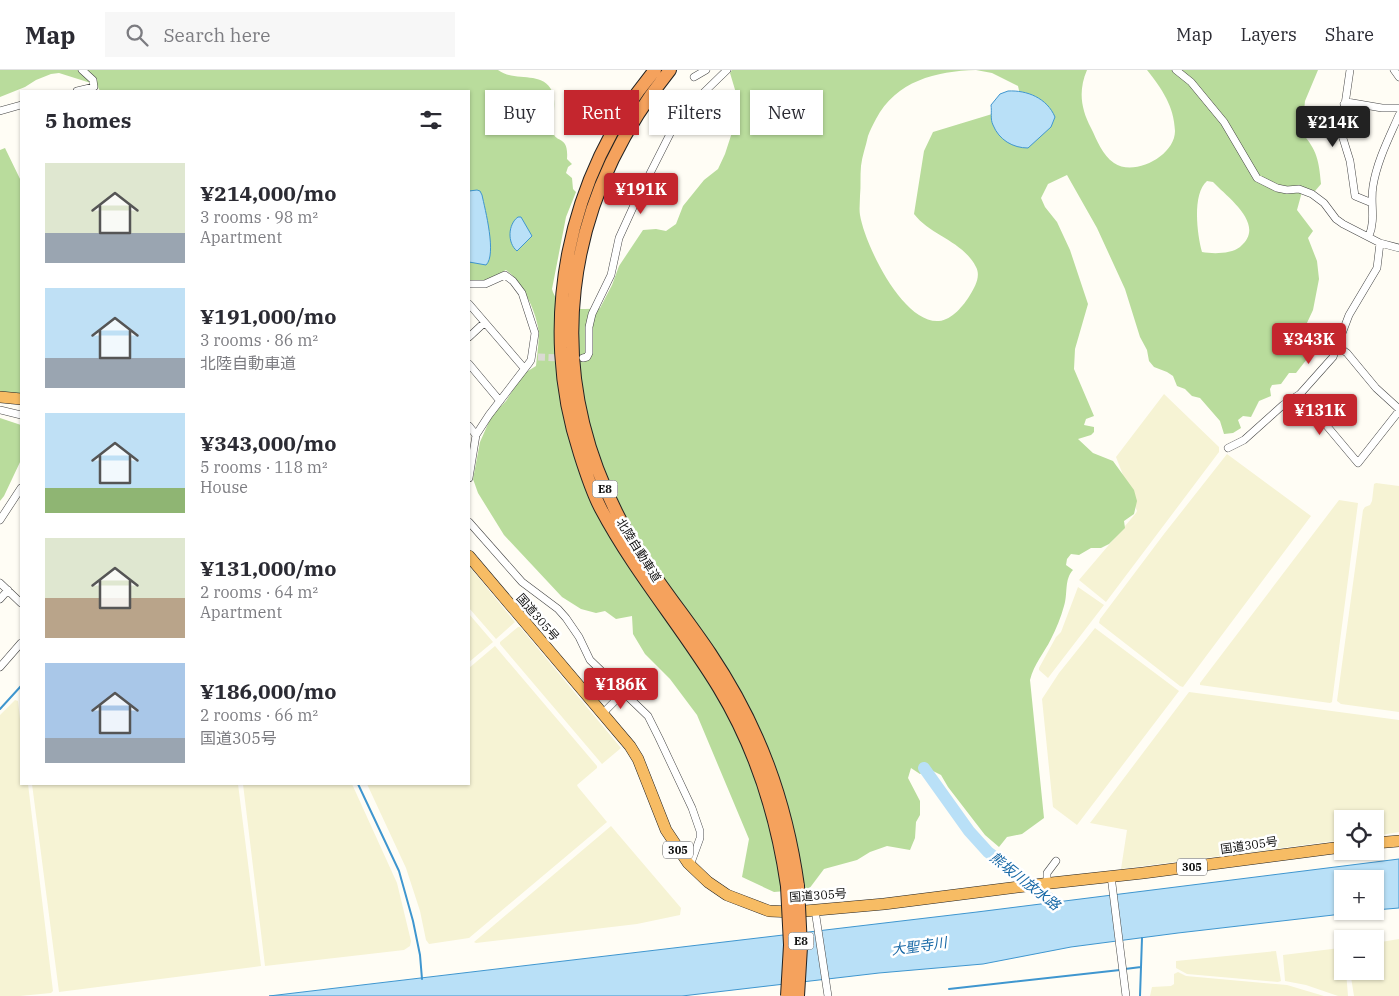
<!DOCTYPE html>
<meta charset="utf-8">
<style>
body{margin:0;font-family:"IBM Plex Serif","Noto Sans JP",serif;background:#f7f7f7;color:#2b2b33;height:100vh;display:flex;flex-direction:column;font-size:19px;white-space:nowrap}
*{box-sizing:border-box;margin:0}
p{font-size:16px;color:#7c7c81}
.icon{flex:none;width:28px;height:28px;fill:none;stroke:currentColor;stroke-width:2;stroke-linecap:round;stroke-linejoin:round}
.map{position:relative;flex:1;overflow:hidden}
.sheet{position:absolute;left:20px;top:20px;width:450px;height:695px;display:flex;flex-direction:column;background:#fff;border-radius:0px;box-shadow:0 1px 4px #0004}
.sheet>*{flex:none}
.top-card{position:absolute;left:485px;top:20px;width:475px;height:45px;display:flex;gap:10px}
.controls{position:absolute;left:1334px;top:740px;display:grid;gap:10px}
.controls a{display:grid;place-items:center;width:50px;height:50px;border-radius:0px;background:#fff;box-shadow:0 1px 4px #0004;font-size:25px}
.price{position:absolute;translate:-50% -42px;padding:0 11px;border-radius:5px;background:#c4262e;color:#fff;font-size:16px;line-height:32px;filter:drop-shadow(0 1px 2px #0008)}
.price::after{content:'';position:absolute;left:50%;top:30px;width:15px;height:11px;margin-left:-8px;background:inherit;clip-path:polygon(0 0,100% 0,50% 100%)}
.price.selected{background:#222;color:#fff}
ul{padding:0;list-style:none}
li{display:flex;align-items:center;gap:15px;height:125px;padding:0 25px}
li span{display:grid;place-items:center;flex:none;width:140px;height:100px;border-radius:0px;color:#555}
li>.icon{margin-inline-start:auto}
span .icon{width:60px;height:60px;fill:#fffc;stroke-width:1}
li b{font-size:21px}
h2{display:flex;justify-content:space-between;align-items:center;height:60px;padding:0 25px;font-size:21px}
.chip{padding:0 18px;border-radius:0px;background:#fff;box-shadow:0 1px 4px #0004;font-size:18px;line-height:45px}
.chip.selected{background:#c4262e;color:#fff}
header{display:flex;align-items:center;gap:30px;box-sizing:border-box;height:70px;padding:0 25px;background:#fff;border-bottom:1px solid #e1e1e2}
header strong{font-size:24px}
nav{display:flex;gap:28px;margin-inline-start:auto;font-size:18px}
.search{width:350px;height:45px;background:#f7f7f7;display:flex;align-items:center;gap:12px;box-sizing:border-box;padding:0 18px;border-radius:0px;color:#7c7c81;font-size:19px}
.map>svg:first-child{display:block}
.farmland{fill:#f6f3d4}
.forest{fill:#b9dc9c;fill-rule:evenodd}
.water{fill:#b9e0f7;stroke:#3f96cf}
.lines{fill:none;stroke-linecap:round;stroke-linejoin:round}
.stream{stroke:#3f96cf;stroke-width:2}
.river{stroke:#b9e0f7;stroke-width:12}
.minor-tunnel{stroke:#dbdad3;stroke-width:7;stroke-dasharray:7 3.5;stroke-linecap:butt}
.minor-casing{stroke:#444;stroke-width:8}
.trunk-casing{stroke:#222;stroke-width:12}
.motorway-casing{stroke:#222;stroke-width:14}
.minor{stroke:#fff;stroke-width:7}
.trunk{stroke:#f7bc64;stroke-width:11}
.motorway{stroke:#f5a25d;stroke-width:12}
.motorway-bridge-casing{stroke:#222;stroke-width:14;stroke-linecap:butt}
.motorway-bridge{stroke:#f5a25d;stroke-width:12}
.labels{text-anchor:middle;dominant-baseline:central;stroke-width:5;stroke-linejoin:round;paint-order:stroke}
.shield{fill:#fff;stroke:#585858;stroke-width:1}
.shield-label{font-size:11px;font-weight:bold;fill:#111}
.street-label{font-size:12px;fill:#111;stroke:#fff}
.water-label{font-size:14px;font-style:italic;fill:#1768a6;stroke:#fff}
</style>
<header>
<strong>Map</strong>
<div class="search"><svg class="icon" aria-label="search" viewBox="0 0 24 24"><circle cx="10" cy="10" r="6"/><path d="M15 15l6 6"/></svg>Search here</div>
<nav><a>Map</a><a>Layers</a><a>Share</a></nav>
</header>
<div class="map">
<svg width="1399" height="926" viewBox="0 0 1399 926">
<rect width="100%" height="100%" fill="#fffdf5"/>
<!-- farmland -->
<path class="farmland" d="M1164,324L1219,377V382L1106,532L1079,510L1136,443L1137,441L1116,387Z
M1227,384L1311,446L1183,617L1180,616L1099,553L1100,549L1164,464Z
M1376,413L1399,416V642L1341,634L1337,631L1363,440L1365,437L1370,435L1372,431L1374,414Z
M1339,430L1358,433L1332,632L1330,633L1200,615V613Z
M469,496L515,552L496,569L469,538Z
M1078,517L1104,535L1048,608L1039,600V598L1056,567L1061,562Z
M469,544L493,572L469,592Z
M518,557H520L621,678L602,694L500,574V572Z
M1095,558L1179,621L1077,755L1053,737L1042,629L1059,603Z
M495,576L597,696V698L577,715L578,717L607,752L469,868L429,874L426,870L420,841L406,798L367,714H469V598Z
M1189,622L1399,650V762L1375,766V749H1342V770L1121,799L1127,760L1090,753Z
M15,630L18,631L21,658V714H28L53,921L51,923L20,926H0V645Z
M32,714H238L261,896L59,922Z
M243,714H352L397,813L411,871L410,876L404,880L265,896Z
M611,756L681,838L680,845L637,854L476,873L474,872Z
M1399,869V926H1354L1350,901H1375V873Z
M1340,878H1342V901H1346L1348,926H1338L1306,915L1285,911L1283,885Z
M1276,881L1281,911L1278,912L1187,904L1176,898V891Z
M1178,902L1186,906L1287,915L1324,926H1150L1152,917L1171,916L1174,914V904Z"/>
<!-- forest -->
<path class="forest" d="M0,0H498C515,13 542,0 552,21C557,33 552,48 553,60C554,75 569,63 567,89L572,94L568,97L566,103L572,108L573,119L576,122L566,147L552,219C558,241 581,240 600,238L612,215L619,196L643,160L656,159L666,161L676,154L683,136L704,110L718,99L725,84L737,47L739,33L730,3L732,0H1087C1078,21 1081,39 1091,58C1097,70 1102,85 1114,93C1134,107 1175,86 1175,61C1174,36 1162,19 1147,0H1318L1305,31L1302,63C1317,80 1319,91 1321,114L1315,121L1303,118L1297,140L1313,161L1308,168L1317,191L1319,209L1313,240L1306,255L1298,265V280L1307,289L1296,303H1289L1281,314L1272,315L1270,319L1271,326L1259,331L1251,347L1243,346L1238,350L1241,358L1233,363L1224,364L1220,351L1200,328L1192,326L1185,319L1177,316L1173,306L1167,302L1154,297L1149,291L1147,280L1140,267L1125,219L1097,158L1067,105L1048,114L1041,128L1045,137L1057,152L1070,180L1088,234L1075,279L1074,299L1094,346L1086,349L1084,355L1094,357V362L1091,365L1078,369L1093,383L1113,391L1134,420L1137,431L1134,444L1124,451L1125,458L1109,474L1101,478H1091L1079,485L1071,484L1067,489L1066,495L1073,500C1064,509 1068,525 1064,536C1061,547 1056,559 1051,569C1044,583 1034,594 1030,610L1044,748L1022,764L1007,767L999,777L985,765L948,717L941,705L929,699L920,704L911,698L908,708L920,731V745L916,752L915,768L910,780L887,776L870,782L857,790L824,799L809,819L774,822L742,807L749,769L697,645L670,609L645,584L633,564L632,546L616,549L605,541L596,543L581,539L562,527L504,465L478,423L473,409L480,372L492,345L506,331L523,304L536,296C537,284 540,269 538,257C535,239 521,210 506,200L487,210H469V21H100L97,15L59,3L51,4L36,10L25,17L0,27ZM976,0L992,3L1018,16L1020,25L1002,41L933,62L924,81L914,144C931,166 963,171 976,197C981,206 975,217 970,225C964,235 952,250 939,251C903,254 865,175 860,145C859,139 860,132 860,126C861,116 860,106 861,96C862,86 866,76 868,66C870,60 873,55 876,49C896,11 936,1 976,0ZM1207,111L1213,112C1228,128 1267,155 1240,177C1231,184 1213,184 1202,182C1197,164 1192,124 1207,111Z
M5,78L21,111V324L0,323V80Z
M0,348L21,355V390L4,426L0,431Z"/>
<!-- water -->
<path class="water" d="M1008,21C1027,20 1047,28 1055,47L1051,57L1028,78C1013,78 999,70 993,55C990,49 992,42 991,35L1000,24Z
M477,120L480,121L482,125C485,139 497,185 486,195L469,192V121Z
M518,147H521L532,166L517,181C507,173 508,154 518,147Z
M1399,789V838L1375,840V809H1342V841H1368L1178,863L1071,877L983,894L879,903L682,926H269L977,842Z"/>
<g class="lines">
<!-- stream -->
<path class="stream" d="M0,639L21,616
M358,714L399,801L413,851L420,885L422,909
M1125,899L1141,897
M949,919L1120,900
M1140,926L1142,868"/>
<!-- river -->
<path class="river" d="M924,698L969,761L988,782L1067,842"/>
<!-- minor-tunnel -->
<path class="minor-tunnel" d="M538,287L565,288"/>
<!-- minor casing -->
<g class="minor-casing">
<path id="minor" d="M1176,0L1191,12L1224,52L1257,108L1277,118L1287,120L1299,119L1312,124L1324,133L1336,149L1343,154L1380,173L1399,178
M1350,0L1341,62L1350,91L1355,126L1372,133
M1394,0L1399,7
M694,7L706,0
M77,21L94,17L93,10L82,0
M1344,34L1347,32L1382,38H1399
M0,41L21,35
M1369,166C1376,149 1370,133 1373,116C1377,91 1389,68 1399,45
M469,214H485L505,205L513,211L522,223L535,263L531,290L529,293L489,345L476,365L469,408
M469,234L524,298
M469,267L484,253
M1337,276L1347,283L1376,318L1399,339
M583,288L587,287L589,283V257L592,244L611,205L619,168L635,133L673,58L696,30L727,0
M469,294L500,331
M1300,324L1358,393L1399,341
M0,340L21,345
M469,356L476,365
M1228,378L1244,370L1283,335L1300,324L1333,287L1349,245L1377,198L1380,173
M0,450L21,418
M469,452L522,512L558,539L566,548L579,567L590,590L648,646L659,668L692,738L700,761V768L692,790L691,797
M0,513L21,533
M0,529L8,520
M0,597L21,573
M603,643L624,622
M1111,806L1126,926
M1047,813V803L1056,791
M815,840L828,926"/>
</g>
<!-- trunk casing -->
<g class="trunk-casing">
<path id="trunk" d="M0,327L21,329
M469,486L630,676L638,689L666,760L688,793L708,812L727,825L769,841L794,842L884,834L1042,814L1143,803L1342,777
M1375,773L1399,771"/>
</g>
<!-- motorway casing -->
<g class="motorway-casing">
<path id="motorway" d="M655,0C567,105 537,254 580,384C586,403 592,422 601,439C635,503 682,557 719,618C756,679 777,747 787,816
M670,0C562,134 540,300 622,453C646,499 681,540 710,583C759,656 786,730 798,816"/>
</g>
<!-- minor -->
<use href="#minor" class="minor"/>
<!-- trunk -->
<use href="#trunk" class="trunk"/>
<!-- motorway -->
<use href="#motorway" class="motorway"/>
<!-- motorway-bridge casing -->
<g class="motorway-bridge-casing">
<path id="motorway-bridge" d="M787,816L790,875L787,926
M798,816L801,877L798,926"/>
</g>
<!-- motorway-bridge -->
<use href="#motorway-bridge" class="motorway-bridge"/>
</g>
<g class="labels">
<!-- shield labels -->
<g class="shield">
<rect x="592.5" y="410.5" width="25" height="17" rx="4"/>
<rect x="663" y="771.5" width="30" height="17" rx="4"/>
<rect x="1177" y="788.5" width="30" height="17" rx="4"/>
<rect x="788.5" y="862.5" width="25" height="17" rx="4"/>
</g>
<g class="shield-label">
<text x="605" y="419">E8</text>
<text x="678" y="780">305</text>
<text x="1192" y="797">305</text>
<text x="801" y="871">E8</text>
</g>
<!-- street labels -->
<g class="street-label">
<text transform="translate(639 480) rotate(58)">北陸自動車道</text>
<text transform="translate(538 547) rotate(49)">国道305号</text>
<text transform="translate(1249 775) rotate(-8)">国道305号</text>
<text transform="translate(818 825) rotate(-4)">国道305号</text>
</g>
<!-- water labels -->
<g class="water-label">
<text transform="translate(1025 811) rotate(38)">熊坂川放水路</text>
<text transform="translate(919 876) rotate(-8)">大聖寺川</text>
</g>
</g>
</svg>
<div class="controls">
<a><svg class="icon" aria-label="locate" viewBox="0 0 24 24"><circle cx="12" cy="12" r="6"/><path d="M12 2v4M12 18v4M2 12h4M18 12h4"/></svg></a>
<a>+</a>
<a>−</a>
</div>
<b class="price selected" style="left:1333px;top:78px">¥214K</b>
<b class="price" style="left:641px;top:145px">¥191K</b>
<b class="price" style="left:1309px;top:295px">¥343K</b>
<b class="price" style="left:1320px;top:366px">¥131K</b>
<b class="price" style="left:621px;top:640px">¥186K</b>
<div class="top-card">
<a class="chip">Buy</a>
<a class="chip selected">Rent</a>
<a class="chip">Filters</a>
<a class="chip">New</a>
</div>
<section class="sheet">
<h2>5 homes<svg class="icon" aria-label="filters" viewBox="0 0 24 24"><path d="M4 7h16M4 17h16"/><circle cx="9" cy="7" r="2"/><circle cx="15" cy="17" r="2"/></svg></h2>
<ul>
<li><span style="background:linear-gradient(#dfe7d0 70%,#9aa5b1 0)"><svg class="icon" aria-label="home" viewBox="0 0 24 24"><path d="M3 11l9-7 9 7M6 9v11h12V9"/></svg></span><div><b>¥214,000/mo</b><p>3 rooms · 98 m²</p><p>Apartment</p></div></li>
<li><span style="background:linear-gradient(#bfe0f5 70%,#9aa5b1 0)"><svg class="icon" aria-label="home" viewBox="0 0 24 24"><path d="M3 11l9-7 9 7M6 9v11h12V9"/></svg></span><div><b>¥191,000/mo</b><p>3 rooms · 86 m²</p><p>北陸自動車道</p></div></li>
<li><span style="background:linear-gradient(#bfe0f5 75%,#8fb573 0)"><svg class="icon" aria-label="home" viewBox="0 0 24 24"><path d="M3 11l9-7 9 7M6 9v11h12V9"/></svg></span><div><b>¥343,000/mo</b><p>5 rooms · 118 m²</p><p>House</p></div></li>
<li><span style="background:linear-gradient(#dfe7d0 60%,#b9a48a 0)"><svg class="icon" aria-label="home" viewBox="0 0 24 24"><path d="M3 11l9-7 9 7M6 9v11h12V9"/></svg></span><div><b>¥131,000/mo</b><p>2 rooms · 64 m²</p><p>Apartment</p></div></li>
<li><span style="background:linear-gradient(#a9c7e8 75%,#9aa5b1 0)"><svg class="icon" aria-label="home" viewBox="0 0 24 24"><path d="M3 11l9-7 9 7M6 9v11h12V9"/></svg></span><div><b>¥186,000/mo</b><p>2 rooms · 66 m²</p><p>国道305号</p></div></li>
</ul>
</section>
</div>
